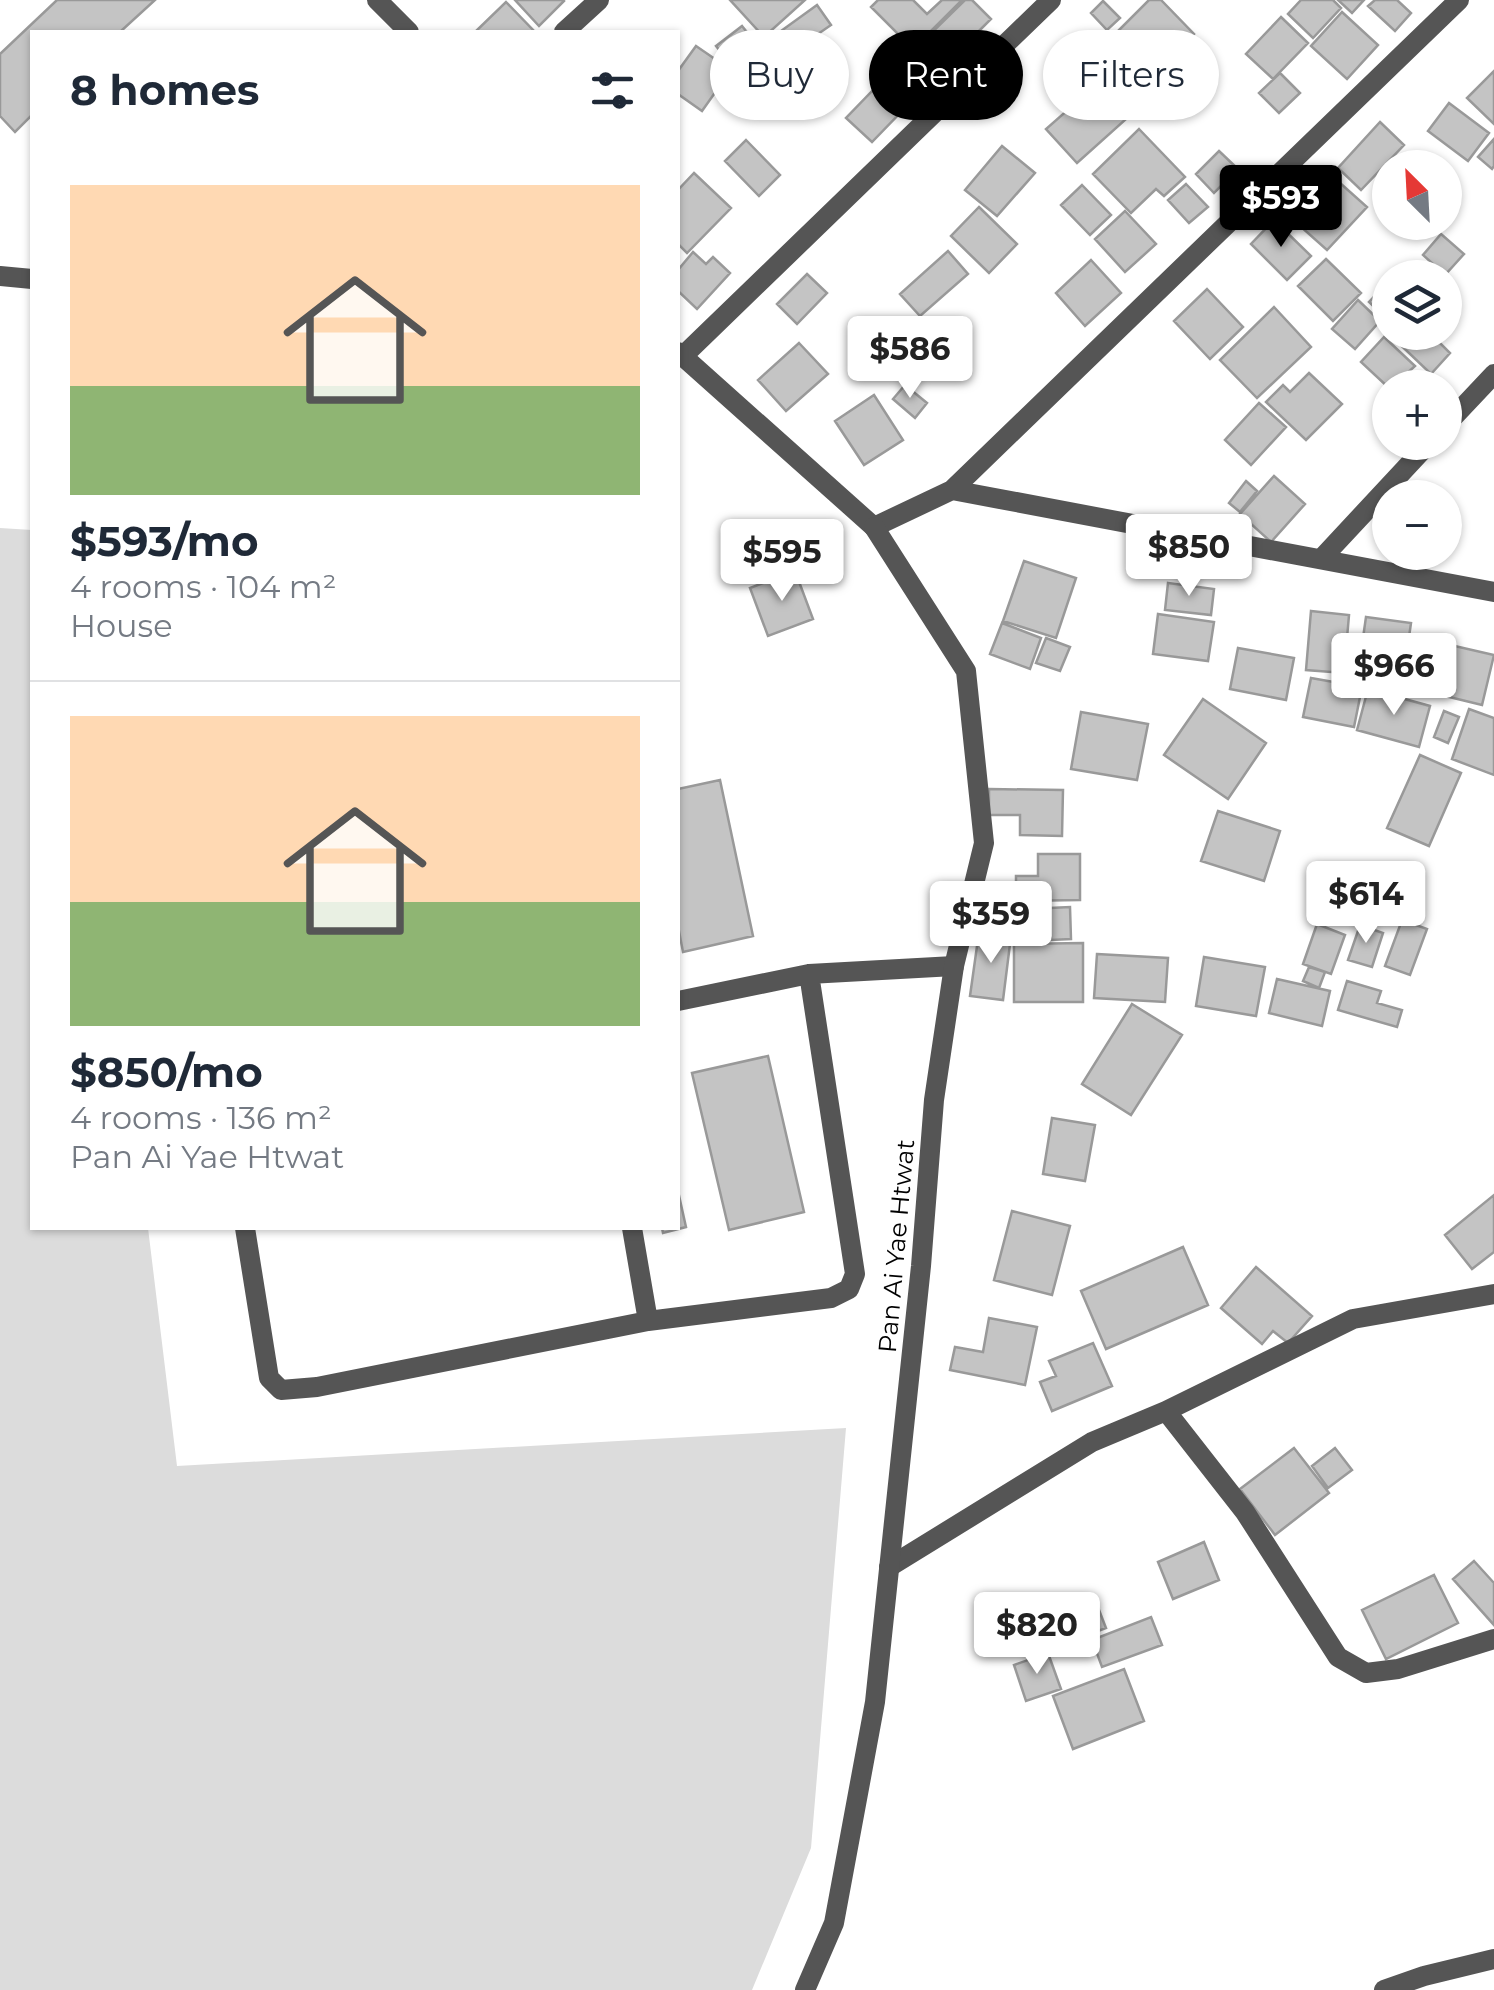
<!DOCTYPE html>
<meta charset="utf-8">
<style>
body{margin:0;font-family:Montserrat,sans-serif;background:#f6f6f7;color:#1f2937;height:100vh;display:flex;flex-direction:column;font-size:38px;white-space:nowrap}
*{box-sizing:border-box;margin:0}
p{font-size:32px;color:#747a83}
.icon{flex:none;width:55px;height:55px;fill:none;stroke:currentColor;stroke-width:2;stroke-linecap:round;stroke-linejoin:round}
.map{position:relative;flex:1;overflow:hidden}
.sheet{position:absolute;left:30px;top:30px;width:650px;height:1200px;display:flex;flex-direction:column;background:#fff;border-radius:0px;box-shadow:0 2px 8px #0004}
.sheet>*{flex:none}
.banner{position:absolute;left:710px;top:30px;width:632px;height:90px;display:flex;gap:20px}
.needle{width:65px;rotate:336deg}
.controls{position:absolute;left:1372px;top:150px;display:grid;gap:20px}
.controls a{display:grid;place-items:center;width:90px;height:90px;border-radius:50%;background:#fff;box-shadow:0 2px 8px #0004;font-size:50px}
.price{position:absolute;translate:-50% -85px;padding:0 22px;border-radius:10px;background:#fff;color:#222;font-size:32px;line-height:65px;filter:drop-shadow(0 2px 5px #0008)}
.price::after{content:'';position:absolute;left:50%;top:60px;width:30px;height:22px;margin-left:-15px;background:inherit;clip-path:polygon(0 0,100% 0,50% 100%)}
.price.on{background:#000;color:#fff}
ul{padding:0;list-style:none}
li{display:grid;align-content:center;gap:20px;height:530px;padding:0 40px}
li+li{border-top:2px solid #e0e1e3}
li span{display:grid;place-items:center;height:310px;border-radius:0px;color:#555}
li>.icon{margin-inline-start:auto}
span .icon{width:180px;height:180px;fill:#fffc;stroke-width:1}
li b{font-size:42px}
h2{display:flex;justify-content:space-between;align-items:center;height:120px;padding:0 40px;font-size:42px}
.tag{padding:0 35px;border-radius:45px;background:#fff;box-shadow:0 2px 8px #0004;font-size:35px;line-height:90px}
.tag.on{background:#000;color:#fff}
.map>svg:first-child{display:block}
.green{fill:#dcdcdc}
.building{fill:#c4c4c4;stroke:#999;stroke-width:2.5}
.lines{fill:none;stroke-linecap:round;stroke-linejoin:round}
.minor{stroke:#555;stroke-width:20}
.tertiary{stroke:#555;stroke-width:20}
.labels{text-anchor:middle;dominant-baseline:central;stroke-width:8;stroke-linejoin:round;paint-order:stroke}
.street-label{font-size:25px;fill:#000;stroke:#fff}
</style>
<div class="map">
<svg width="1494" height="1990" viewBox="0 0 1494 1990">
<rect width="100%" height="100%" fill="#fff"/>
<!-- green -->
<path class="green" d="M0,528L32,530V1228H148L177,1466L846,1428L811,1848L752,1990H0Z"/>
<!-- building -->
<path class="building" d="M57,0H155L120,32H32V115L15,132L0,116V54Z
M515,0H563L564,1L539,26Z
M730,0H805L764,37Z
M878,0H913L927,14L942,0H962L913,49L871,7Z
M965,0H972L991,19L942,68L919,45Z
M1149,0H1161L1194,34L1177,52L1187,62L1166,83L1116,33Z
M1301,0H1333L1341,8L1313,38L1288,14Z
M1338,0H1364L1352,13Z
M1375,0H1397L1411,13L1395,31L1368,6Z
M1103,1L1120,18L1107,30L1091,13Z
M506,2L535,32H475Z
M817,5L831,25L776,63L763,44Z
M1342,12L1378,45L1347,79L1311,46Z
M1281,17L1308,43L1273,79L1246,54Z
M742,26L783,77L757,98L716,46Z
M1109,32L1123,45L1110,58L1096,45Z
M696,46L731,70L702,111L678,94V71Z
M1127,47L1157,75L1127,108L1096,79Z
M1074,69L1089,83L1072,100L1057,87Z
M1494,71V124L1467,98Z
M1280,73L1300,93L1279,113L1259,93Z
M1095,86L1125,120L1077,163L1046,129Z
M875,88L901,112L872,142L846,118Z
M1449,103L1489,133L1468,161L1428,131Z
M1380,122L1404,145L1361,190L1338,168Z
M1139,129L1185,177L1164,196L1156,189L1131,213L1093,174Z
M1494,139V166L1492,169L1478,157Z
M746,140L780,175L759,196L725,161Z
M1002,146L1035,173L997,216L965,190Z
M1219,151L1238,169L1214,193L1196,174Z
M694,173L731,208L687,253L678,244V190Z
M1340,183L1367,207L1327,250L1300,226Z
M1186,184L1208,207L1189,223L1168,200Z
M1082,185L1111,215L1090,235L1061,205Z
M979,207L1017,244L989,273L951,236Z
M1125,211L1156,244L1125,272L1095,239Z
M1274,220L1311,256L1287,280L1251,244Z
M1441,234L1464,254L1445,275L1423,255Z
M948,251L968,274L920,316L900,294Z
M693,252L706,264L713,257L730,273L697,309L678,291V270Z
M1326,259L1361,293L1333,321L1298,286Z
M1091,260L1121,293L1085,326L1056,293Z
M807,274L827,293L797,324L777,304Z
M1389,281L1390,282V322L1369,302Z
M1207,289L1243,327L1210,359L1174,321Z
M1358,300L1380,321L1355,349L1332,329Z
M1274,307L1311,347L1257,398L1220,360Z
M1390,328V332H1429L1450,353L1431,374L1387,332Z
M1384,337L1415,366L1390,389L1361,362Z
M799,343L828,374L786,411L758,380Z
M1309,373L1342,404L1306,440L1266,402L1283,385L1290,392Z
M905,385L927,403L915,418L893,399Z
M874,395L903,440L864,465L835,421Z
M1259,403L1286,427L1251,465L1225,440Z
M1274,476L1305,504L1271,542L1240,514Z
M1246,481L1257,491L1240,512L1229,503Z
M1024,561L1076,578L1056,638L1003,621Z
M795,571L813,619L768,636L750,588Z
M1168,583L1214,589L1211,615L1165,610Z
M1311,611L1349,615L1344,673L1306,670Z
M1158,614L1214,622L1208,661L1153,654Z
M1366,617L1411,623L1402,686L1357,680Z
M1002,623L1041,638L1030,669L990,654Z
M1046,638L1070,647L1060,671L1036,663Z
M1446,644L1494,655L1482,705L1433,693Z
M1238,648L1294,658L1286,700L1230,689Z
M1311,678L1362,687L1354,727L1303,717Z
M1368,689L1430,706L1419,747L1357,730Z
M1203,699L1266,743L1228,799L1164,755Z
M1469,709L1494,718V775L1452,759Z
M1444,711L1459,717L1448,743L1434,737Z
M1081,712L1148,724L1137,780L1071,769Z
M1420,755L1461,773L1429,846L1387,828Z
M720,780L753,936L683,952L678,926V789Z
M989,789L1063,790L1062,836L1020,835V815H989Z
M1218,811L1280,831L1264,881L1201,861Z
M1038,854H1080V900L1016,901V876H1038Z
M1070,907L1071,939L1051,940L1050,908Z
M1402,920L1427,929L1410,975L1385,966Z
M1317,924L1345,935L1331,974L1303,964Z
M1360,925L1383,933L1372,967L1348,960Z
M979,932L1011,936L1003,1000L970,996Z
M1083,943V1002H1014V944Z
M1097,954L1168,958L1165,1002L1094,998Z
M1204,957L1265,967L1256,1016L1196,1006Z
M1309,967L1325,972L1319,988L1303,981Z
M1277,979L1330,991L1322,1026L1269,1013Z
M1347,981L1381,991L1377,1003L1402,1010L1397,1027L1338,1010Z
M1132,1004L1182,1035L1131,1115L1082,1084Z
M768,1056L804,1212L729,1230L692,1073Z
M1052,1118L1095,1125L1085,1181L1043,1174Z
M678,1191L686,1227L663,1233L662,1228H678Z
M1494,1195V1252L1472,1269L1445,1235Z
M1012,1211L1070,1226L1052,1295L994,1280Z
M1183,1247L1208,1305L1106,1349L1081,1291Z
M1256,1267L1312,1316L1288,1343L1273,1331L1262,1344L1221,1308Z
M989,1318L1037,1327L1025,1385L950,1370L955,1347L983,1352Z
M1093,1343L1112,1386L1052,1411L1040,1382L1056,1376L1049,1361Z
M1294,1448L1329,1493L1275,1535L1240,1489Z
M1335,1448L1352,1470L1328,1488L1312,1466Z
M1204,1542L1219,1580L1173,1599L1158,1562Z
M1474,1561L1494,1583V1625L1453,1579Z
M1434,1575L1458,1623L1386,1659L1362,1610Z
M1094,1597L1106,1628L1035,1655L1023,1623Z
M1151,1617L1162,1645L1102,1667L1092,1640Z
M1048,1653L1061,1689L1026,1701L1014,1665Z
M1124,1669L1144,1721L1073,1749L1053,1696Z"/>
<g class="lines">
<!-- minor -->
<path class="minor" d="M377,0L409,32
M564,32L599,0
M0,276L32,279
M678,352L874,527L952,490L1494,592
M682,357L1051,0
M1445,426L1494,374
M952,490L1459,0
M1322,558L1430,442
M678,1001L809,974L954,966
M245,1228L269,1378L281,1390L317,1387L648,1321L831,1298L849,1289L855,1274L809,974
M632,1228L648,1321
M1166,1411L1245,1512L1338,1657L1366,1673L1398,1669L1494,1639
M889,1567L1092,1442L1166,1411L1353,1319L1494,1294
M1384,1990L1424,1976L1494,1959"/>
<!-- tertiary -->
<path class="tertiary" d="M805,1990L834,1923L875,1702L921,1266L934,1100L954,966L984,843L966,671L874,527"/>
</g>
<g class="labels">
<!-- street labels -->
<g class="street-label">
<text transform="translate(896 1246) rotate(-85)">Pan Ai Yae Htwat</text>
</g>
</g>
</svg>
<div class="controls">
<a><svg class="needle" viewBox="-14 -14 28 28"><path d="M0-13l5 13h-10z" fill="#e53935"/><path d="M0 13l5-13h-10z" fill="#747a83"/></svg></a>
<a><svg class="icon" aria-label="layers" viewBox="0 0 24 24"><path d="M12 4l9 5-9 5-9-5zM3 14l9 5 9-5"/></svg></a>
<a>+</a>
<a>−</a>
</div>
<b class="price on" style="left:1281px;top:250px">$593</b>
<b class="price" style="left:910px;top:401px">$586</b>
<b class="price" style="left:1189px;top:599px">$850</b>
<b class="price" style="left:782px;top:604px">$595</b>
<b class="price" style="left:1394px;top:718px">$966</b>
<b class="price" style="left:1366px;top:946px">$614</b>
<b class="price" style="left:991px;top:966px">$359</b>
<b class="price" style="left:1037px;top:1677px">$820</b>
<div class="banner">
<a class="tag">Buy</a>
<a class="tag on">Rent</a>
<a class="tag">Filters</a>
</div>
<section class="sheet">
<h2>8 homes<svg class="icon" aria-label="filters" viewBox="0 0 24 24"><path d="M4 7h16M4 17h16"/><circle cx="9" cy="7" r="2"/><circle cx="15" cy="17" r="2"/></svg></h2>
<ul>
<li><span style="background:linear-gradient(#ffd9b3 65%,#8fb573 0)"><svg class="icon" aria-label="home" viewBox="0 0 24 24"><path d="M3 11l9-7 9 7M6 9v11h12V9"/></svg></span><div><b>$593/mo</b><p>4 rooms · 104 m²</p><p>House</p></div></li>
<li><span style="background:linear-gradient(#ffd9b3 60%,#8fb573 0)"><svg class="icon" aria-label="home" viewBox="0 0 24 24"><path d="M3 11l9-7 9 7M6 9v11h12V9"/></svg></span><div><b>$850/mo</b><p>4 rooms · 136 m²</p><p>Pan Ai Yae Htwat</p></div></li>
</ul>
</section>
</div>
